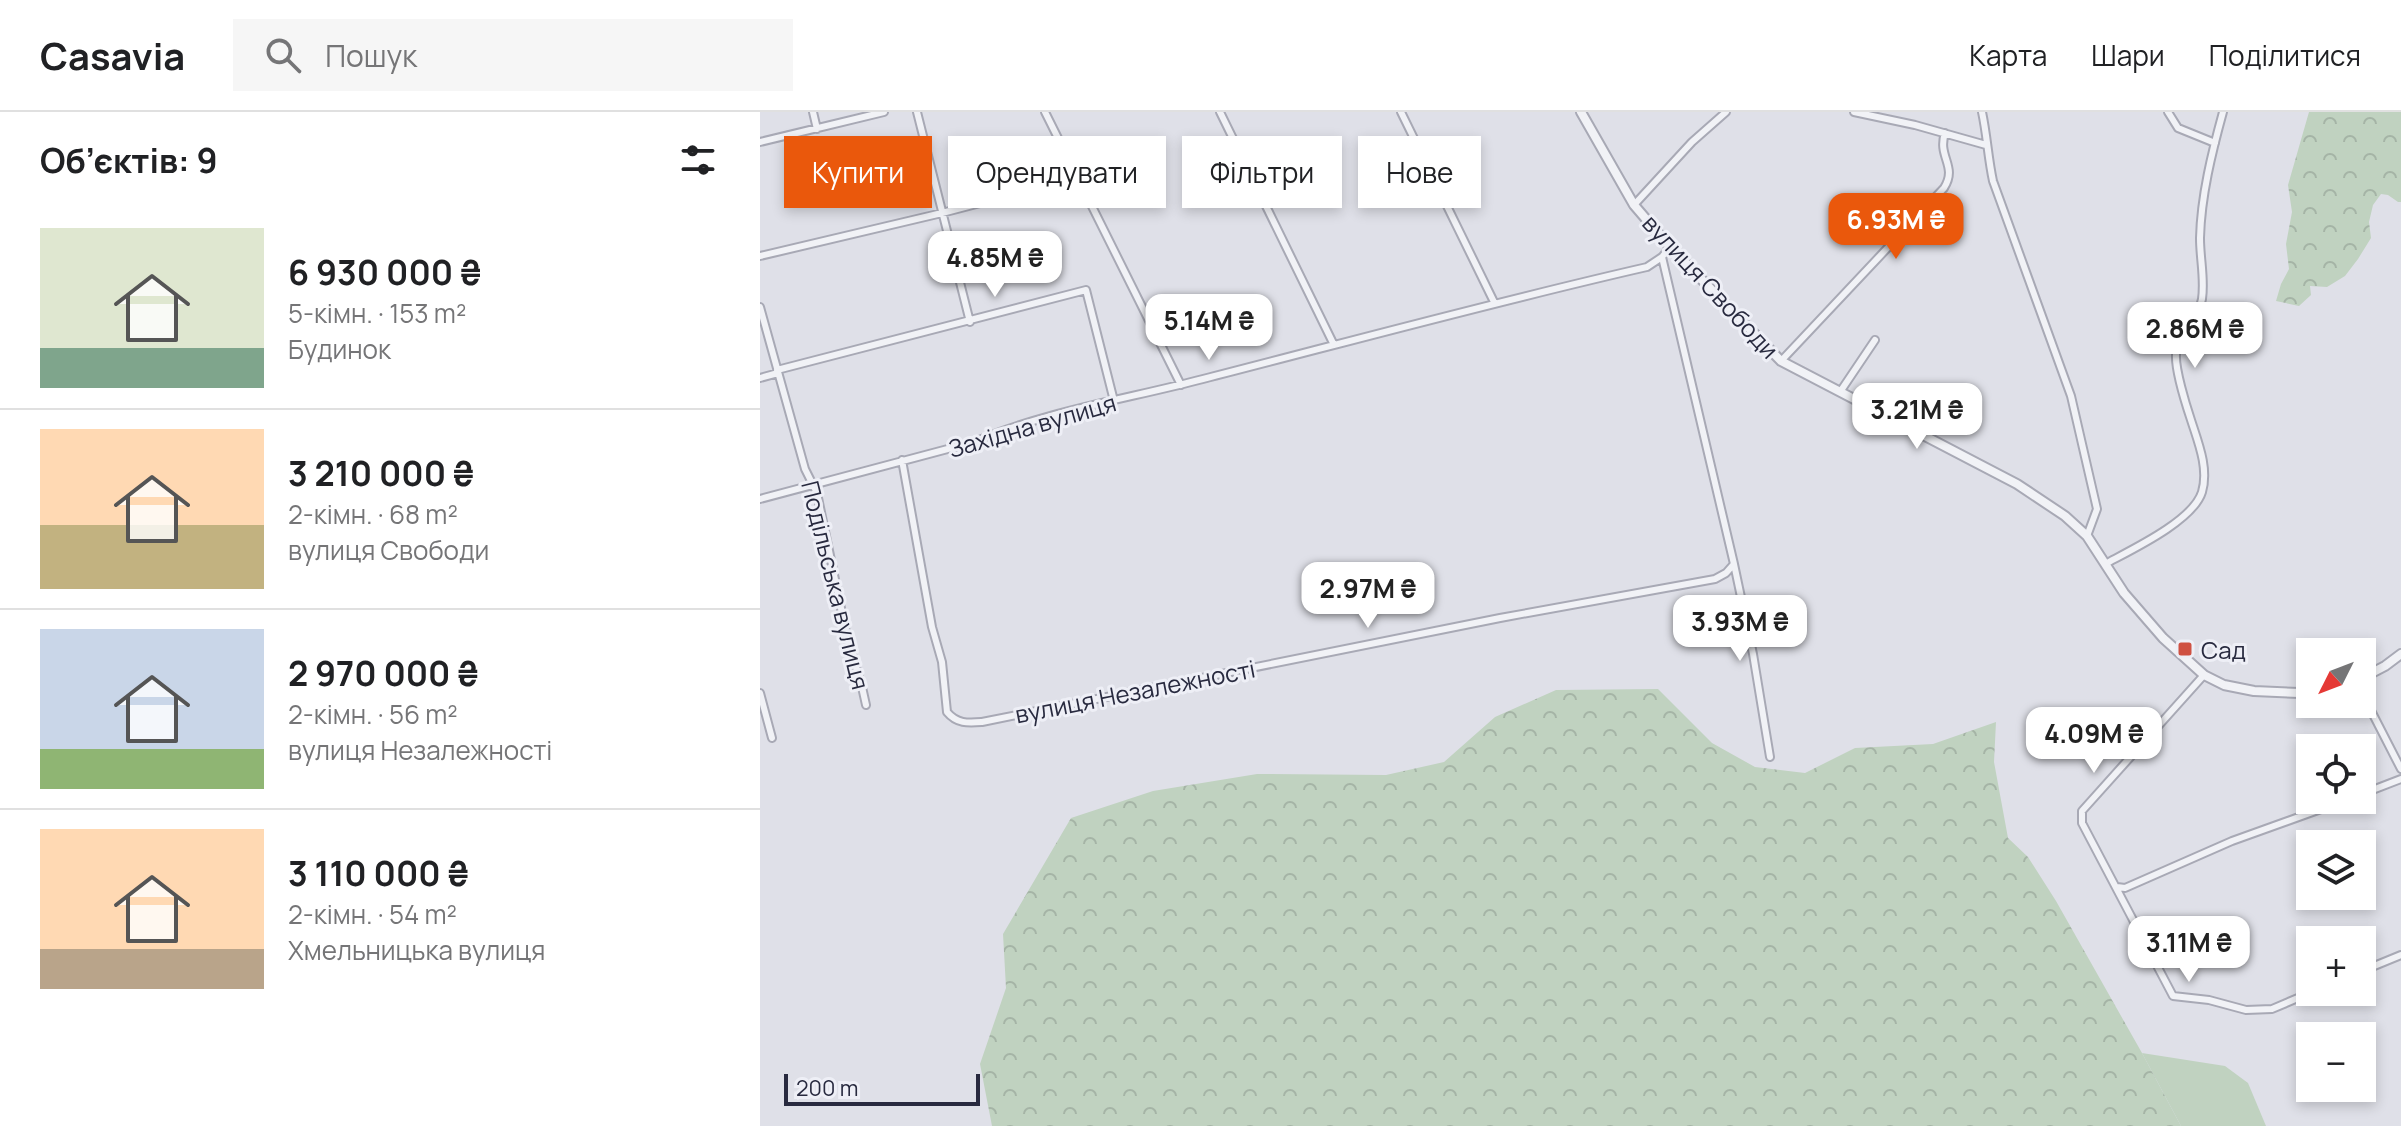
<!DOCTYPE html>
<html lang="uk">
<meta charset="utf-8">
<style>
body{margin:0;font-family:Manrope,sans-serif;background:#f6f6f6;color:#202124;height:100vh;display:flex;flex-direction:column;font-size:30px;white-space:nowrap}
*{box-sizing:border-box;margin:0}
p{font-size:26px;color:#757577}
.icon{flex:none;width:44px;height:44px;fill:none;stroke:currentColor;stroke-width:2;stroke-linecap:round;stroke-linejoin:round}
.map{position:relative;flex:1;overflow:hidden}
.details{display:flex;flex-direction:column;background:#fff;width:760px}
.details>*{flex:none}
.guide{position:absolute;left:24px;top:24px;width:760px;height:72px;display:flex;gap:16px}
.needle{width:52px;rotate:228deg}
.controls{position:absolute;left:1536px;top:526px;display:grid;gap:16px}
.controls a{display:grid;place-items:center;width:80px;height:80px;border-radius:0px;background:#fff;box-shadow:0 4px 12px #0003;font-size:40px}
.scale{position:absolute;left:24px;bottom:20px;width:196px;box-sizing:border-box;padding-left:8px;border:4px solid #282a3f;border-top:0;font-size:22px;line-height:28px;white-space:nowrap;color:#282a3f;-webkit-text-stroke:6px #eeeff6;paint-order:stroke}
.price{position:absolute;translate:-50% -68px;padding:0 18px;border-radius:16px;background:#fff;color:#222;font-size:26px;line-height:52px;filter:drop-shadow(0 2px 4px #0008)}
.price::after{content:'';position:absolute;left:50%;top:48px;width:24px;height:18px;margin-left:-12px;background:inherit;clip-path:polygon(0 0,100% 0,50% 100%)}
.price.on{background:#ea580c;color:#fff}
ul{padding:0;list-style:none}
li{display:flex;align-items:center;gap:24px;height:200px;padding:0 40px}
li+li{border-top:2px solid #e0e0e0}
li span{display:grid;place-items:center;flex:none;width:224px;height:160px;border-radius:0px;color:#555}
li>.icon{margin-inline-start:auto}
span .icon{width:96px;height:96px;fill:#fffc;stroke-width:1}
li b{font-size:34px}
h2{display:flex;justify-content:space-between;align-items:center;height:96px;padding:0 40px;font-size:34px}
.tag{padding:0 28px;border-radius:0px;background:#fff;box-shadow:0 4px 12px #0003;font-size:28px;line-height:72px}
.tag.on{background:#ea580c;color:#fff}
header{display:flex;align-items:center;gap:48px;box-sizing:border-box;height:112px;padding:0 40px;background:#fff;border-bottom:2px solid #e0e0e0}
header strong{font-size:38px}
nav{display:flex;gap:44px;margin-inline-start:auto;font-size:28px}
.search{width:560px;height:72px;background:#f6f6f6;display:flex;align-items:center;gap:20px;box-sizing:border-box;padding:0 28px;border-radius:0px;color:#757577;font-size:30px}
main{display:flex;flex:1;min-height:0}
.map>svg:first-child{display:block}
.green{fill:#c0d2c0}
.forest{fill:url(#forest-crowns)}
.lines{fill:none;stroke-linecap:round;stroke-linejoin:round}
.minor-casing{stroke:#a8a9b5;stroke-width:10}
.tertiary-casing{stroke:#a8a9b5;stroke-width:12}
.minor{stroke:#f1f2f6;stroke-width:6}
.tertiary{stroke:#f1f2f6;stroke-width:8}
.poi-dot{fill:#cf5142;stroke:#eeeff6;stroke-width:3}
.labels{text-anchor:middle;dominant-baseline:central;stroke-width:6;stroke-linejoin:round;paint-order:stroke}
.street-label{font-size:24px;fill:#282a3f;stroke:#eeeff6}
.poi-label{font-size:24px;fill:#282a3f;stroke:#eeeff6;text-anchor:start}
</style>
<header>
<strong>Casavia</strong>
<div class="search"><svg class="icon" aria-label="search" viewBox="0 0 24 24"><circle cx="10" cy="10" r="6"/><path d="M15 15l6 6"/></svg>Пошук</div>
<nav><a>Карта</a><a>Шари</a><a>Поділитися</a></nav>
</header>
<main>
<section class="details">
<h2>Об’єктів: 9<svg class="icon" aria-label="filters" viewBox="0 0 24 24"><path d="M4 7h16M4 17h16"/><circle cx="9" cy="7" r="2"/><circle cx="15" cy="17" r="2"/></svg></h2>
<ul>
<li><span style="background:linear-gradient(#dfe7d0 75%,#7fa58c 0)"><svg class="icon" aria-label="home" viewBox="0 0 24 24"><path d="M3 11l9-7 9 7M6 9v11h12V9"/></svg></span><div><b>6 930 000 ₴</b><p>5-кімн. · 153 m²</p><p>Будинок</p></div></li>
<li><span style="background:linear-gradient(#ffd9b3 60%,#c2b280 0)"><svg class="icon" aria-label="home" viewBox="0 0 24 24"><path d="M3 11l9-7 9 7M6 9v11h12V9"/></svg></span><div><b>3 210 000 ₴</b><p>2-кімн. · 68 m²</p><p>вулиця Свободи</p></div></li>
<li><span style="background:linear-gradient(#c9d6e8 75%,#8fb573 0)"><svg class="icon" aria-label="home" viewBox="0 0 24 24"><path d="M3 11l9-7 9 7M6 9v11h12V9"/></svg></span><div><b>2 970 000 ₴</b><p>2-кімн. · 56 m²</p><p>вулиця Незалежності</p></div></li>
<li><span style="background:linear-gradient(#ffd9b3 75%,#b9a48a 0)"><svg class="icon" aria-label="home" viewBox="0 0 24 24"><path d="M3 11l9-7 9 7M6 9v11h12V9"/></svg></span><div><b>3 110 000 ₴</b><p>2-кімн. · 54 m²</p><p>Хмельницька вулиця</p></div></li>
</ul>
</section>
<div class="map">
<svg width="1641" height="1014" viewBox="0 0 1641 1014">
<defs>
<pattern id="forest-crowns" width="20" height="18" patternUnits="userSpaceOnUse" patternTransform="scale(2)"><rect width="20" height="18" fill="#c0d2c0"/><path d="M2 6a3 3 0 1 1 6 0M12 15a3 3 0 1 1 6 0" fill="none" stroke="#a5b4a6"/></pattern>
</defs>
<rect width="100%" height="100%" fill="#dfe0e8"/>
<!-- green -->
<path class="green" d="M1382,941L1465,954L1488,971L1506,1014H1421Z"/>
<!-- forest -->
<path class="forest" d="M1549,0H1641V90H1638L1628,83L1621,82L1613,93L1609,110L1611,126L1598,147L1585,164L1567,175L1550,174L1551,183L1539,194L1516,189L1521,172L1529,157L1526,132L1532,100L1528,73Z
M898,577L952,631L995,655L1045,661L1095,636L1173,632L1236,610L1234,650L1248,726L1268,745L1296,789L1382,941L1421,1014H232L220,952L246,876L243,822L311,706L393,679L497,662L626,663L684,650L735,605L796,578Z"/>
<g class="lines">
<!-- minor casing -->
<g class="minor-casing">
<path id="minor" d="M53,0L57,17
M157,0L210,210
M285,0L421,273
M460,0L574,233
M641,0L734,190
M1094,0L1155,13L1226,33
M1222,0C1227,23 1228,46 1233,69L1311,284L1337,397L1327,424
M1408,0L1418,16L1455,31
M0,30L124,0
M874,93L932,30L966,0
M0,144L182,101L319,65
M0,195L45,357L57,381L87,525L102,575L106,593
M1021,249L1184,76C1198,54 1177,45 1185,21
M17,258L326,178L354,289
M0,266L18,261
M1080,280L1115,228
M142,348L172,515L182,550L187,600C197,612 208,611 222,610L740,506L955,467L966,461L974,452L902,145
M0,387L214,330C287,299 367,287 443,267C591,229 738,189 887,155L902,145L910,135
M974,452L993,542L1010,645
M1345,452C1371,438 1433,409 1442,380C1449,356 1438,330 1431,308C1426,293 1415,257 1416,242C1417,222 1439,207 1442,187C1445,167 1440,147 1440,126C1441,84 1452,40 1463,0
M1444,563L1322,699V711L1413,884L1449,888L1486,898L1512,897L1552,880
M0,581L12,626
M1602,581L1641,657
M1602,682L1641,667
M1357,775L1365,776L1472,729L1586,688
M1602,859L1641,843"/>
</g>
<!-- tertiary casing -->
<g class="tertiary-casing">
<path id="tertiary" d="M821,0L874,93L910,135L1021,249L1257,372L1305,404L1327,424L1364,481L1403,526L1444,563L1464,573L1494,579L1539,581L1550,579
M1602,566L1625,554L1641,542"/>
</g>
<!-- minor -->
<use href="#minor" class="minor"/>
<!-- tertiary -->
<use href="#tertiary" class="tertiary"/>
</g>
<!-- markers -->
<rect class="poi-dot" x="1417" y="529" width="16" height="16" rx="4"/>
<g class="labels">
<!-- street labels -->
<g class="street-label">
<text transform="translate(951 174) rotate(47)">вулиця Свободи</text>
<text transform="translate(272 313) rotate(-16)">Західна вулиця</text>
<text transform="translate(76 473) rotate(76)">Подільська вулиця</text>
<text transform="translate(375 579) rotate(-11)">вулиця Незалежності</text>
</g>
<!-- poi labels -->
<g class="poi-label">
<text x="1441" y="537">Сад</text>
</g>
</g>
</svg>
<div class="controls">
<a><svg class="needle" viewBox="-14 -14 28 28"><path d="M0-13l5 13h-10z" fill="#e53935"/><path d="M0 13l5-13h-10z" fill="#757577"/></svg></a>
<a><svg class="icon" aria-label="locate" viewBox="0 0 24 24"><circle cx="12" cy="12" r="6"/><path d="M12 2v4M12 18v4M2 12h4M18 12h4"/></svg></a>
<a><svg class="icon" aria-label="layers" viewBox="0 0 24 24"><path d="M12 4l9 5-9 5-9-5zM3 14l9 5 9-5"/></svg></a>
<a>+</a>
<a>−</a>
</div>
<div class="scale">200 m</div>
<b class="price on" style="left:1136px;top:149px">6.93M ₴</b>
<b class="price" style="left:235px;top:187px">4.85M ₴</b>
<b class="price" style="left:449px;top:250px">5.14M ₴</b>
<b class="price" style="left:1435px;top:258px">2.86M ₴</b>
<b class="price" style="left:1157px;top:339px">3.21M ₴</b>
<b class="price" style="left:608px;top:518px">2.97M ₴</b>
<b class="price" style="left:980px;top:551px">3.93M ₴</b>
<b class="price" style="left:1334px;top:663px">4.09M ₴</b>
<b class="price" style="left:1429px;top:872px">3.11M ₴</b>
<div class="guide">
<a class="tag on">Купити</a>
<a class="tag">Орендувати</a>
<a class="tag">Фільтри</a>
<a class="tag">Нове</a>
</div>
</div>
</main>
